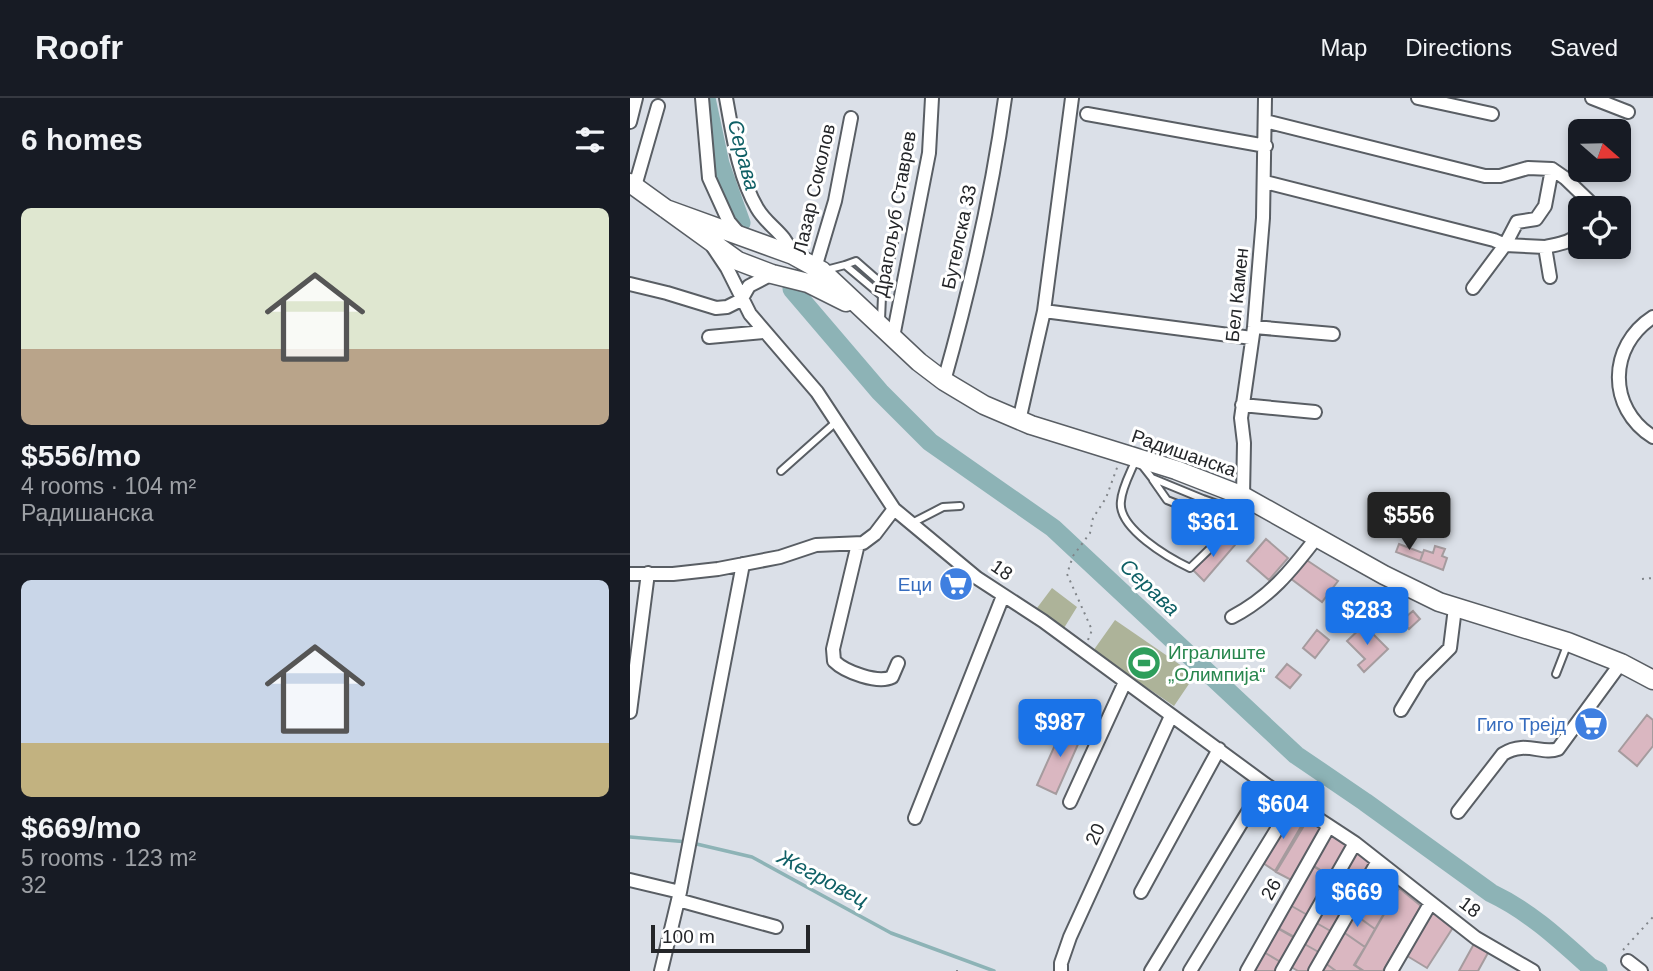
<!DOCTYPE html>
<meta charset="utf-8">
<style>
body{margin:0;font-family:Helvetica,sans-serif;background:#242831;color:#f1f3f6;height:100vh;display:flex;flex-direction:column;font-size:26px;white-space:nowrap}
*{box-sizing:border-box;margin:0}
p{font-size:23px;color:#9ea1a6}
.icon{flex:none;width:38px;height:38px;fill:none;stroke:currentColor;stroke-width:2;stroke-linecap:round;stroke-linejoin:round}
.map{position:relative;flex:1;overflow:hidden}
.panel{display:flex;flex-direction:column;background:#171b24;width:630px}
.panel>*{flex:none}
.needle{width:46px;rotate:110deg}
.tools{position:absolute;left:938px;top:21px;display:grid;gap:14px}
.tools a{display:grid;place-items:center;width:63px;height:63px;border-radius:10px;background:#171b24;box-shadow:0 4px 10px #0003;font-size:35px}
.scale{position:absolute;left:21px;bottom:18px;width:159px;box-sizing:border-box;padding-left:7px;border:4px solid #242629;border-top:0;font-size:19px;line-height:24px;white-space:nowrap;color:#242629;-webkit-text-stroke:5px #fff;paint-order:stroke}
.price{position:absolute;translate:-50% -60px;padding:0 16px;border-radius:7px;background:#1a73e8;color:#fff;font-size:23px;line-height:46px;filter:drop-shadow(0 2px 4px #0008)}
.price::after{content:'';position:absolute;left:50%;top:42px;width:21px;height:16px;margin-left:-10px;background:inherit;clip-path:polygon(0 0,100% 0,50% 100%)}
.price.active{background:#222;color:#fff}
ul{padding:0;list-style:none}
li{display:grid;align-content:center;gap:14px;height:371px;padding:0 21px}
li+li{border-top:2px solid #363941}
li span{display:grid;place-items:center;height:217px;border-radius:10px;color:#555}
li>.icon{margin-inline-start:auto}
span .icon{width:126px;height:126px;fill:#fffc;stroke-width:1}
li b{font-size:30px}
h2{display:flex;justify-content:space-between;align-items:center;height:84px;padding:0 21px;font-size:30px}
header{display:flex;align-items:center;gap:42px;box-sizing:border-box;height:98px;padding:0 35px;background:#171b24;border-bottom:2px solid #363941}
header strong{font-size:33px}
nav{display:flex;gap:38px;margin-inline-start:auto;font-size:24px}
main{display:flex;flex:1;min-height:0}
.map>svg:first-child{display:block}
.green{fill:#adb399}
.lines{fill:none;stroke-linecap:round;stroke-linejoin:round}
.stream{stroke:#8db3b6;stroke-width:3.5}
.river{stroke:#8db3b6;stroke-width:19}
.building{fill:#dab7c1;stroke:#a59b9e;stroke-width:2}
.lane-casing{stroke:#595e64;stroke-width:10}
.street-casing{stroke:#595e64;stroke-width:16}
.secondary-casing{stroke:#595e64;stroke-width:21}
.path{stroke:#81858a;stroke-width:2;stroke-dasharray:2 5;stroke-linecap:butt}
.lane{stroke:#fff;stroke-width:6}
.street{stroke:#fff;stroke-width:12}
.secondary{stroke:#fff;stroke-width:18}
.labels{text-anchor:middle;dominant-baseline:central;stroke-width:6;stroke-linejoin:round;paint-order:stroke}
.street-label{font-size:19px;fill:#242629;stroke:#fff}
.shop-label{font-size:19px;fill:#366cbe;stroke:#fff;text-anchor:end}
.leisure-label{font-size:19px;fill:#27864d;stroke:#fff;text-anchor:start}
.water-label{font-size:21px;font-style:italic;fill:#0e5f65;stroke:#fff}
</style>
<header>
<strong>Roofr</strong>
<nav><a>Map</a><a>Directions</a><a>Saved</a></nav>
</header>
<main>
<section class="panel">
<h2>6 homes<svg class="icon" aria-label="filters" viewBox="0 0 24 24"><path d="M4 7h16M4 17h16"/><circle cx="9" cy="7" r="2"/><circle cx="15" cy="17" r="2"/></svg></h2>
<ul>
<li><span style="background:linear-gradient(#dfe7d0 65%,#b9a48a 0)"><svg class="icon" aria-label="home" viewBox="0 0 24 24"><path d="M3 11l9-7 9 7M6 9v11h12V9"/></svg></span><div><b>$556/mo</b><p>4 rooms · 104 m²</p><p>Радишанска</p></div></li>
<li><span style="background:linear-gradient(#c9d6e8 75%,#c2b280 0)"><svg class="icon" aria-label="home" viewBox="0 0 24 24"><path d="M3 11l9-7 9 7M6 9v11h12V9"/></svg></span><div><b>$669/mo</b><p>5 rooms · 123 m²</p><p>32</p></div></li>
</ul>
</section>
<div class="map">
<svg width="1023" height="873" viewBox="0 0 1023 873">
<rect width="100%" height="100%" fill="#dbe0e8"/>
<!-- green -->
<path class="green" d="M422,490L447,509L434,530L407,510Z
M485,522L565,577L544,608L463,553Z"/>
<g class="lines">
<!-- stream -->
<path class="stream" d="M0,739L58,744L122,759L261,835L364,873"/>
<!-- river -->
<path class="river" d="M76,0L90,66L111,125
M162,191L250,294L300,344L423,430L666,657L735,704L861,795C899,813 929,841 960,869L968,873"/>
</g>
<!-- building -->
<path class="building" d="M595,439L605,447L574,483L562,471Z
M636,441L658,460L639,482L617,463Z
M769,446L793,455L790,463L766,454Z
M805,448L815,451L812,458L817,460L813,472L790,463L794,452L803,455Z
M675,461L708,483L692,504L660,480Z
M728,493L735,499L720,516L714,510Z
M783,513L790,521L779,531L771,523Z
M734,527L758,551L734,574L728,567L735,561L717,543Z
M687,532L699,542L685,560L673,550Z
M657,566L671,577L660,590L646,579Z
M1017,617L1023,622V648L1007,668L989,653Z
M434,627L453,635L426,696L407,687Z
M663,712L676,720L645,773L630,763Z
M678,721L694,732L665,784L646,774Z
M700,733L721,748L703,780L681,766Z
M725,750L744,766L721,806L700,794Z
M681,767L703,780L681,819L658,806Z
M746,770L769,790L745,831L720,813Z
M769,790L791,808L753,873H734L725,867Z
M700,794L721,806L704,835L683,823Z
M658,806L681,819L668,841L646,829Z
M802,809L824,828L797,870L774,856Z
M720,813L745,831L735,849L709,831Z
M683,823L704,835L692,856L671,844Z
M645,829L668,842L654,866L632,853Z
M709,831L735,849L724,867L733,873H706L691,862Z
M671,844L692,856L682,873H668L658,867Z
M845,844L859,853L848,873H829Z
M632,853L654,866L650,873H621Z
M691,862L706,873H686Z"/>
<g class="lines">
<!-- lane casing -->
<g class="lane-casing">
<path id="lane" d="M215,167L226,163L250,184L251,193
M196,172L215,167L252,198
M251,222L252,198L264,145
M506,361C501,374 492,389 491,403C487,430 539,460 560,470L626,406
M511,366L522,380L573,401L604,412L623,407
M151,373L206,324
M523,382L537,402L575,417L603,412
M282,425L313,409L330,408
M926,576L938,545"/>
</g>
<!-- street casing -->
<g class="street-casing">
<path id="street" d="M72,0L79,80L99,124L110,137
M96,0C103,37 108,77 127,110C138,129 154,133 163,157
M788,0L862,16
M962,0L998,14
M457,16L636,48
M0,24L6,0
M922,71L935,80L962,106V110
M635,84L864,142L875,147L887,124L906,121L915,108L922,71L898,70L870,78H855L635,23
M5,88L28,8
M83,149L97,170L120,216L187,294L264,411L347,480L413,523L635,686L725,745L846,840L903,873
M915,149C928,146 941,145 950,135
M185,170L205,103L221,20
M0,186L37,195L86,210L97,209L111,202L119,188L142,176
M843,190L875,147L915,149L920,179
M414,213L622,240
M1023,219C978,248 977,310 1023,339
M624,229L703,236
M79,239L134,234
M263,239L299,55L302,0
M314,283C340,191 362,95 375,0
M612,307L685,314
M389,323L414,213L442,0
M613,398L614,345L611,320L624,229L633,120L635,0
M228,446L203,551L204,563C215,574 248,586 262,579L268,565
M0,476H43L88,471L150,459L186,447L233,445L245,436L264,411
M602,519C640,499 661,473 687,439
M771,612L791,579L820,550L825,510
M0,614L18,475
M440,704L495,584
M828,714L873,656C895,642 912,657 928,651L991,565
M285,720L373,498
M0,782L50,794
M511,794L589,651
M48,802L146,829
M998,863L1011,873
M31,873L50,794L113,466
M431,873V865L440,839L541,618
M521,873L635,686
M560,873L663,705
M617,873L699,728
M652,873L725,745
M685,873L748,763
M761,873L800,806"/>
</g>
<!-- secondary casing -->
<g class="secondary-casing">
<path id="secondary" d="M0,85L108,163L142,176L178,185L216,204
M36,111L163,157L192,173L289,264L314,283L354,307L401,327L546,372L613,398L754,477L809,504L938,544L991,565L1023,582"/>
</g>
<!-- path -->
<path class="path" d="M1012,481L1023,480
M458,542L462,532L437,476L443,458L460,435L463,420L476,400L488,367
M993,852L1023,819
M326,873H330"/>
<!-- lane -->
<use href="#lane" class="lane"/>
<!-- street -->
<use href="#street" class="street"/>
<!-- secondary -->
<use href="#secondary" class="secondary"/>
</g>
<!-- icons -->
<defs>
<g id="supermarket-disc" transform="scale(1.75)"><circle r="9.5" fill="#3f7fe0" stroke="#fff"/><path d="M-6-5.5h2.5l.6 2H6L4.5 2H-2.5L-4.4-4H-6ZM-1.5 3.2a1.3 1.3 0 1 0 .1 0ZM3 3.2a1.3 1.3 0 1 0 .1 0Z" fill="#fff"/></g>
<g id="stadium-disc" transform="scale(1.75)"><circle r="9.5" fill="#2e9e5b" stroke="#fff"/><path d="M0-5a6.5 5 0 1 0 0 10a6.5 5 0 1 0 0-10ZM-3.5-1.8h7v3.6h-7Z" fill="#fff"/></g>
</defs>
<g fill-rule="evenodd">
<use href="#supermarket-disc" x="326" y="486"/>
<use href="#stadium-disc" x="514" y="565"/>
<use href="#supermarket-disc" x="961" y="626"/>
</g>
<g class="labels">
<!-- street labels -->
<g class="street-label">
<text transform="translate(184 91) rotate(-77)">Лазар Соколов</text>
<text transform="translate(265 116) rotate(-80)">Драгољуб Ставрев</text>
<text transform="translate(329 139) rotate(-78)">Бутелска 33</text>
<text transform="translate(607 197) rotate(-84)">Бел Камен</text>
<text transform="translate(554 355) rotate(19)">Радишанска</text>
<text transform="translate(372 472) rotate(35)">18</text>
<text transform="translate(465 736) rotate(-65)">20</text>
<text transform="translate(641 791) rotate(-61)">26</text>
<text transform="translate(840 809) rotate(37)">18</text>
</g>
<!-- shop labels -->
<g class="shop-label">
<text x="302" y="486">Еци</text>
<text x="936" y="626">Гиго Трејд</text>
</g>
<!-- leisure labels -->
<g class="leisure-label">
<text x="538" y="554">Игралиште<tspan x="538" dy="22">„Олимпија“</tspan></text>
</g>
<!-- water labels -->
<g class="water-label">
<text transform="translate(114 57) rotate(75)">Серава</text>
<text transform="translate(520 489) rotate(43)">Серава</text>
<text transform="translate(193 780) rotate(28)">Жегровец</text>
</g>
</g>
</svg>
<div class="tools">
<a><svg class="needle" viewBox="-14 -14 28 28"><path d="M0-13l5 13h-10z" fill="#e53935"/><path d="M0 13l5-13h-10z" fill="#9ea1a6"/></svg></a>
<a><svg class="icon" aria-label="locate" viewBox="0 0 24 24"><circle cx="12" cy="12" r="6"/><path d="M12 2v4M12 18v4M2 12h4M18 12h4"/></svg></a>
</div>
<div class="scale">100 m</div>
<b class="price active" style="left:779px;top:454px">$556</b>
<b class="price" style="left:583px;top:461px">$361</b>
<b class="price" style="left:737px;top:549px">$283</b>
<b class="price" style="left:430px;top:661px">$987</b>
<b class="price" style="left:653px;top:743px">$604</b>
<b class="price" style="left:727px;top:831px">$669</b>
</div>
</main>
